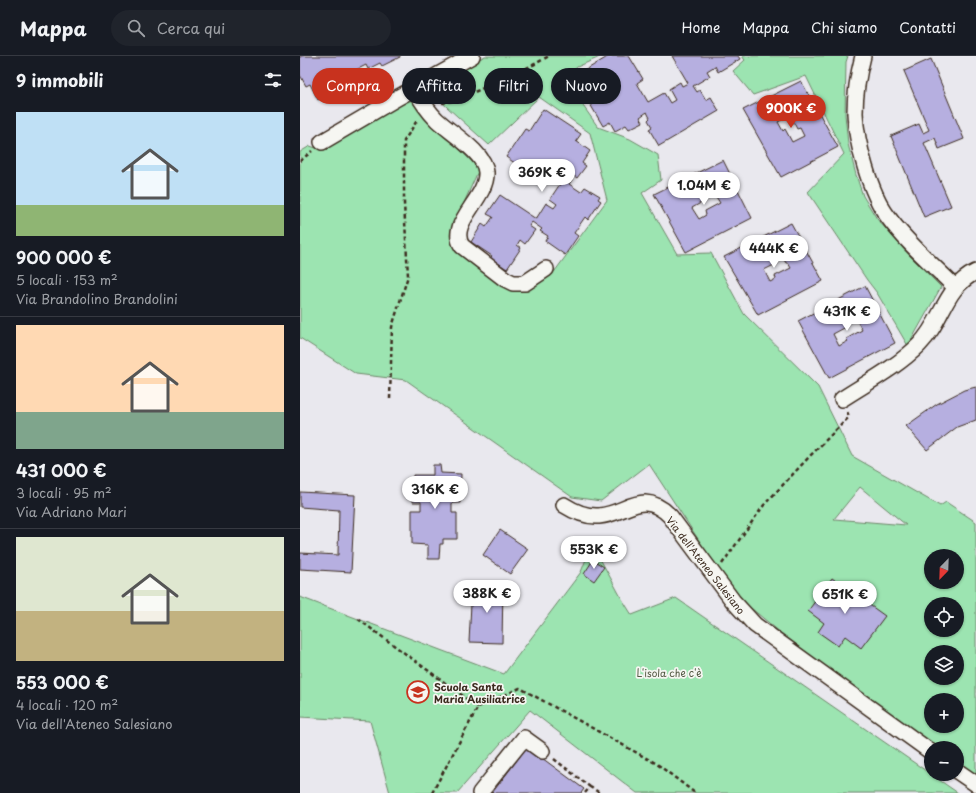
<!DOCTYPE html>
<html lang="it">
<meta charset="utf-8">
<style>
body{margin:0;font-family:"Playpen Sans",sans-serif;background:#20242c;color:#f1f3f6;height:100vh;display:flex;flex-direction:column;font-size:15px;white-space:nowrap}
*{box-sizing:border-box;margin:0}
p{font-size:13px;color:#9ea1a6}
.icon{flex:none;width:22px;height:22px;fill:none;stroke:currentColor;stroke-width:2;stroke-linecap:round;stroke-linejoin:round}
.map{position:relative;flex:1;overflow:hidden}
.drawer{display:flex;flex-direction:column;background:#171b24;width:300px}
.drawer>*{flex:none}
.hud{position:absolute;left:12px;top:12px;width:380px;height:36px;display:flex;gap:8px}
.needle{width:26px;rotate:203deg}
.buttons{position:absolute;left:624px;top:493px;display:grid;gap:8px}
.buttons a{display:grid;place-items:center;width:40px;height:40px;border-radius:50%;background:#171b24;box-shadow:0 1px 3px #0004;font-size:20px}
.price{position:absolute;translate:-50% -34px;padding:0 9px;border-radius:14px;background:#fff;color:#222;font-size:13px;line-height:26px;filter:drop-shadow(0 1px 2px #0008)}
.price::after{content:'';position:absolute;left:50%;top:24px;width:12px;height:9px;margin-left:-6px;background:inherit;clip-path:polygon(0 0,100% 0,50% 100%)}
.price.on{background:#c8321e;color:#fff}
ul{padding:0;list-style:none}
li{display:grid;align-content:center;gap:8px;height:212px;padding:0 16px}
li+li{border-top:1px solid #363941}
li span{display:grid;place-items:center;height:124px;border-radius:0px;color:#555}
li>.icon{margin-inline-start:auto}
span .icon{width:72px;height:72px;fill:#fffc;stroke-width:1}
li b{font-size:17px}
h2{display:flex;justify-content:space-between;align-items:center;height:48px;padding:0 16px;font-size:17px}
.tag{padding:0 14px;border-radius:18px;background:#171b24;box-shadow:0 1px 3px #0004;font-size:14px;line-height:36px}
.tag.on{background:#c8321e;color:#fff}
header{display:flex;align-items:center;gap:24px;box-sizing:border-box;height:56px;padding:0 20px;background:#171b24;border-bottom:1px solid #363941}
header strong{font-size:19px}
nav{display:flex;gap:22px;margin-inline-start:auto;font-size:14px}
.search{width:280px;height:36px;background:#20242c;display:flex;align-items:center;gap:10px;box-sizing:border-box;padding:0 14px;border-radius:22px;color:#9ea1a6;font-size:15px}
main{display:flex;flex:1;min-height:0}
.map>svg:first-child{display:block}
.green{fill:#9ce4b1;stroke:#6c8768;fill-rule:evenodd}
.building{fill:#b6afe0;stroke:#3b2a1e;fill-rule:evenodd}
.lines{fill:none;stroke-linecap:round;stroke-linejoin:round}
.minor-casing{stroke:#3b2a1e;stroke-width:18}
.path{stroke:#3b2a1e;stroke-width:2.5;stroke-dasharray:4 3;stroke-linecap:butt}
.minor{stroke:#f6f6f2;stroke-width:15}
.labels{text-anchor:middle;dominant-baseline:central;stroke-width:3.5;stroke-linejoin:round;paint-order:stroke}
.street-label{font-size:10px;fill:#3b2a1e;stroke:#f6f6f2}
.park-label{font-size:10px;fill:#535843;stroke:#f6f6f2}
.poi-label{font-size:10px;font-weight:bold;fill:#3b2a1e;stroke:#f6f6f2;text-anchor:start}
</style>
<header>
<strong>Mappa</strong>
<div class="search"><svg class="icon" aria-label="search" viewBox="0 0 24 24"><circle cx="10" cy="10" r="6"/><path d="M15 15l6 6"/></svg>Cerca qui</div>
<nav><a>Home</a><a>Mappa</a><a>Chi siamo</a><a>Contatti</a></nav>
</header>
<main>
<section class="drawer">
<h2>9 immobili<svg class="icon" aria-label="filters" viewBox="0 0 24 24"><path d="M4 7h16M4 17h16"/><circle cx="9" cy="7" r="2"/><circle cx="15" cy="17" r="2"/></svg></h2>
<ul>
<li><span style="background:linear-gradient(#bfe0f5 75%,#8fb573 0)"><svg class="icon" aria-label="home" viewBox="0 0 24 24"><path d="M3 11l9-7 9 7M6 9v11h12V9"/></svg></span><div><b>900 000 €</b><p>5 locali · 153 m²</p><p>Via Brandolino Brandolini</p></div></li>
<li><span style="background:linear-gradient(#ffd9b3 70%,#7fa58c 0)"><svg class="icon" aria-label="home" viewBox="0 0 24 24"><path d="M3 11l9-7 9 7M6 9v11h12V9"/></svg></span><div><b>431 000 €</b><p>3 locali · 95 m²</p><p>Via Adriano Mari</p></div></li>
<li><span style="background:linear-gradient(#dfe7d0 60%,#c2b280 0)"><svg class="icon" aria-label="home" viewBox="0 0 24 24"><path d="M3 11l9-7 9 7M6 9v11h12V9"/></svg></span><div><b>553 000 €</b><p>4 locali · 120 m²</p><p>Via dell'Ateneo Salesiano</p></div></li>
</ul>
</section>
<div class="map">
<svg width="676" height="737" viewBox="0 0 676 737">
<rect width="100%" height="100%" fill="#e9e8ee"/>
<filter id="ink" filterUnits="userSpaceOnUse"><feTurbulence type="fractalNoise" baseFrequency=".025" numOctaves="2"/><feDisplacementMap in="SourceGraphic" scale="8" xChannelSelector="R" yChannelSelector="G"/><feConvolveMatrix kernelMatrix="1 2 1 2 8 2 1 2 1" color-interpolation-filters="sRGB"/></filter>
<g filter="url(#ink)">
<!-- green -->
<path class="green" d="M185,0H302L277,11L264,23L298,71L330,83L358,99L361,124L342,137L377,198L411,197L444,258L518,331L552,400L640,450L646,446L676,466V722L657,708V692H634L481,577L434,538L349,408L301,445L272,441L106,324L56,318L0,282V96L10,90L16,92L112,40L141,75L179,113L151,176L198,224L220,234L252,219L307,144L290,77L239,41L189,89L126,32ZM560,431L606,469L534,463ZM631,500H657V526H631ZM631,548H657V574H631ZM631,596H657V622H631ZM631,644H657V670H631Z
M442,0H548L546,6L545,59L548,88L556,119L563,140L577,163L610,200L641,231L608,290L577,237L567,224L508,136L544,98L506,20L453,39L433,15L445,4Z
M292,488L322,543L332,559L376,542L658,737H337L230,654L157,737H90L70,665L0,661V541L204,618L281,516Z"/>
<!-- building -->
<path class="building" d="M0,0H100V1L82,10L80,7L68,13L66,9L44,20L48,26L33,33L34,35L18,44L10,28L6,30L0,19Z
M309,0H329L343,23L337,27L348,46L364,37L370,47L375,44L369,33L380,26L382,30L388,27L372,0H438L440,3L418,16L415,10L407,15L410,20L393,30L397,36L400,34L406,44L411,41L419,55L359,90L349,73L352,71L348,64L350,62L347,56L340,61L343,66L329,73L326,69L315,75L310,66L303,70L274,21Z
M631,3L664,83L639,93L635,82L624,87L651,150L624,161L591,80L619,68L623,77L629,74L604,15Z
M501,25L538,91L481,121L443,54ZM489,57L497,73L500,72L504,80L492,86L485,73L483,75L478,66L485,62L484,59Z
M243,53L281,78L276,85L290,95L282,107L286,110L277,122L274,120L269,128L281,136L285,131L300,140L298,143L301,145L288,164L285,161L274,177L278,180L265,199L245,185L248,180L240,175L242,173L232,166L229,170L235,174L225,188L220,184L217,189L221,192L207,213L190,202L192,200L171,186L182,168L186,171L193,161L187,158L200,139L236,163L246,147L254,152L257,148L250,143L260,128L251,122L250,125L235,115L232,119L206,101L225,73L229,75Z
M423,104L452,162L386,196L354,138ZM413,136L420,147L405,155L406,159L399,163L392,152L406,144L404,141Z
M491,167L523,225L458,259L424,201ZM483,202L486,207H488L491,212L475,220L476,223L470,226L464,214L478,207L477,205Z
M565,230L595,287L529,322L498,265ZM556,263L562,274L546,283L548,285L539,290L533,278L548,270L546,268Z
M676,331V364L657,371L627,394L606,370L637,348L664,334Z
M133,409H140L141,417L161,418L160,447H152V457H157V483H143V488H140L139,503H128V489L112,488V454H121V446H113V419H133Z
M0,436L55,439L51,516L0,513V497L38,499L39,454L0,451Z
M200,474L228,493L210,518L183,499Z
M293,504L304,511L294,525L284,518Z
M532,522L585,560L561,592L545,580L538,590L518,576L524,567L508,555Z
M172,529H203L202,587L169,586Z
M227,691L284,733L281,737H192Z"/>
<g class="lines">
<!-- minor casing -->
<g class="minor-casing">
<path id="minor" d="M563,0C558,19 555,38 555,57C556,86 570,137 588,161C607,187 632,208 655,231
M114,32C120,43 128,55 137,64C151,77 185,97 186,116C188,142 147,167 162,190L205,223L213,227H225L246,213
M22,86L97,42L172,0
M542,343C568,326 597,311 619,289C643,265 644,231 676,216
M264,449C275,456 286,461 299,460C327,458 342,432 370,460L433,545L455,569L631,696
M657,715L676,728
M180,737L224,682L242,695"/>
</g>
<!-- path -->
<path class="path" d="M142,47L157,44L235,8L249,0
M0,105L12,95
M90,343L92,271L108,220L104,147V85L118,63
M422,508L464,449L509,401L549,361L547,355
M58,563L178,651
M254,703L290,731
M132,737L178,651L220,632L357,708L395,737
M285,737L290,731L300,737"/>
<!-- minor -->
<use href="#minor" class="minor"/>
</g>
</g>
<!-- icons -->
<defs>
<g id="school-ring" transform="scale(1.15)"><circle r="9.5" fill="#f6f6f2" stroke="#c8321e" stroke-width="1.5"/><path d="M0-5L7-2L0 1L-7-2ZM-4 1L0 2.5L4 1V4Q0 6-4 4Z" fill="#c8321e"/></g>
</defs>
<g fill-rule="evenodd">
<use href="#school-ring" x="118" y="636"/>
</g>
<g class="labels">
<!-- street labels -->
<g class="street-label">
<text transform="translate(406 509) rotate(52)">Via dell'Ateneo Salesiano</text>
</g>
<!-- park labels -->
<g class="park-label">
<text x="369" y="616">L'isola che c'è</text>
</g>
<!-- poi labels -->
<g class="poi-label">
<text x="134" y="630">Scuola Santa<tspan x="134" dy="12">Maria Ausiliatrice</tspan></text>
</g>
</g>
</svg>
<div class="buttons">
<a><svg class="needle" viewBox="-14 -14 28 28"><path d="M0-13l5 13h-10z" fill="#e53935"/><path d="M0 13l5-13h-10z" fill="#9ea1a6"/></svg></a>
<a><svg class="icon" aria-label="locate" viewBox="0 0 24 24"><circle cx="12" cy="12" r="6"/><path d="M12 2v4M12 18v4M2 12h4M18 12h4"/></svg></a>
<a><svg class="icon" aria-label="layers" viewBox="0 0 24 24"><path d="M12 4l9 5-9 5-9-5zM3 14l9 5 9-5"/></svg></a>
<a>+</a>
<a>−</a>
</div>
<b class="price on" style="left:491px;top:73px">900K €</b>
<b class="price" style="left:242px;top:137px">369K €</b>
<b class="price" style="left:404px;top:150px">1.04M €</b>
<b class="price" style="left:474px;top:213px">444K €</b>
<b class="price" style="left:547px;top:276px">431K €</b>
<b class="price" style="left:135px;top:454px">316K €</b>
<b class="price" style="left:294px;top:514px">553K €</b>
<b class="price" style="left:187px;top:558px">388K €</b>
<b class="price" style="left:545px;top:559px">651K €</b>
<div class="hud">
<a class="tag on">Compra</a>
<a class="tag">Affitta</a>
<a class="tag">Filtri</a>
<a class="tag">Nuovo</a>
</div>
</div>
</main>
